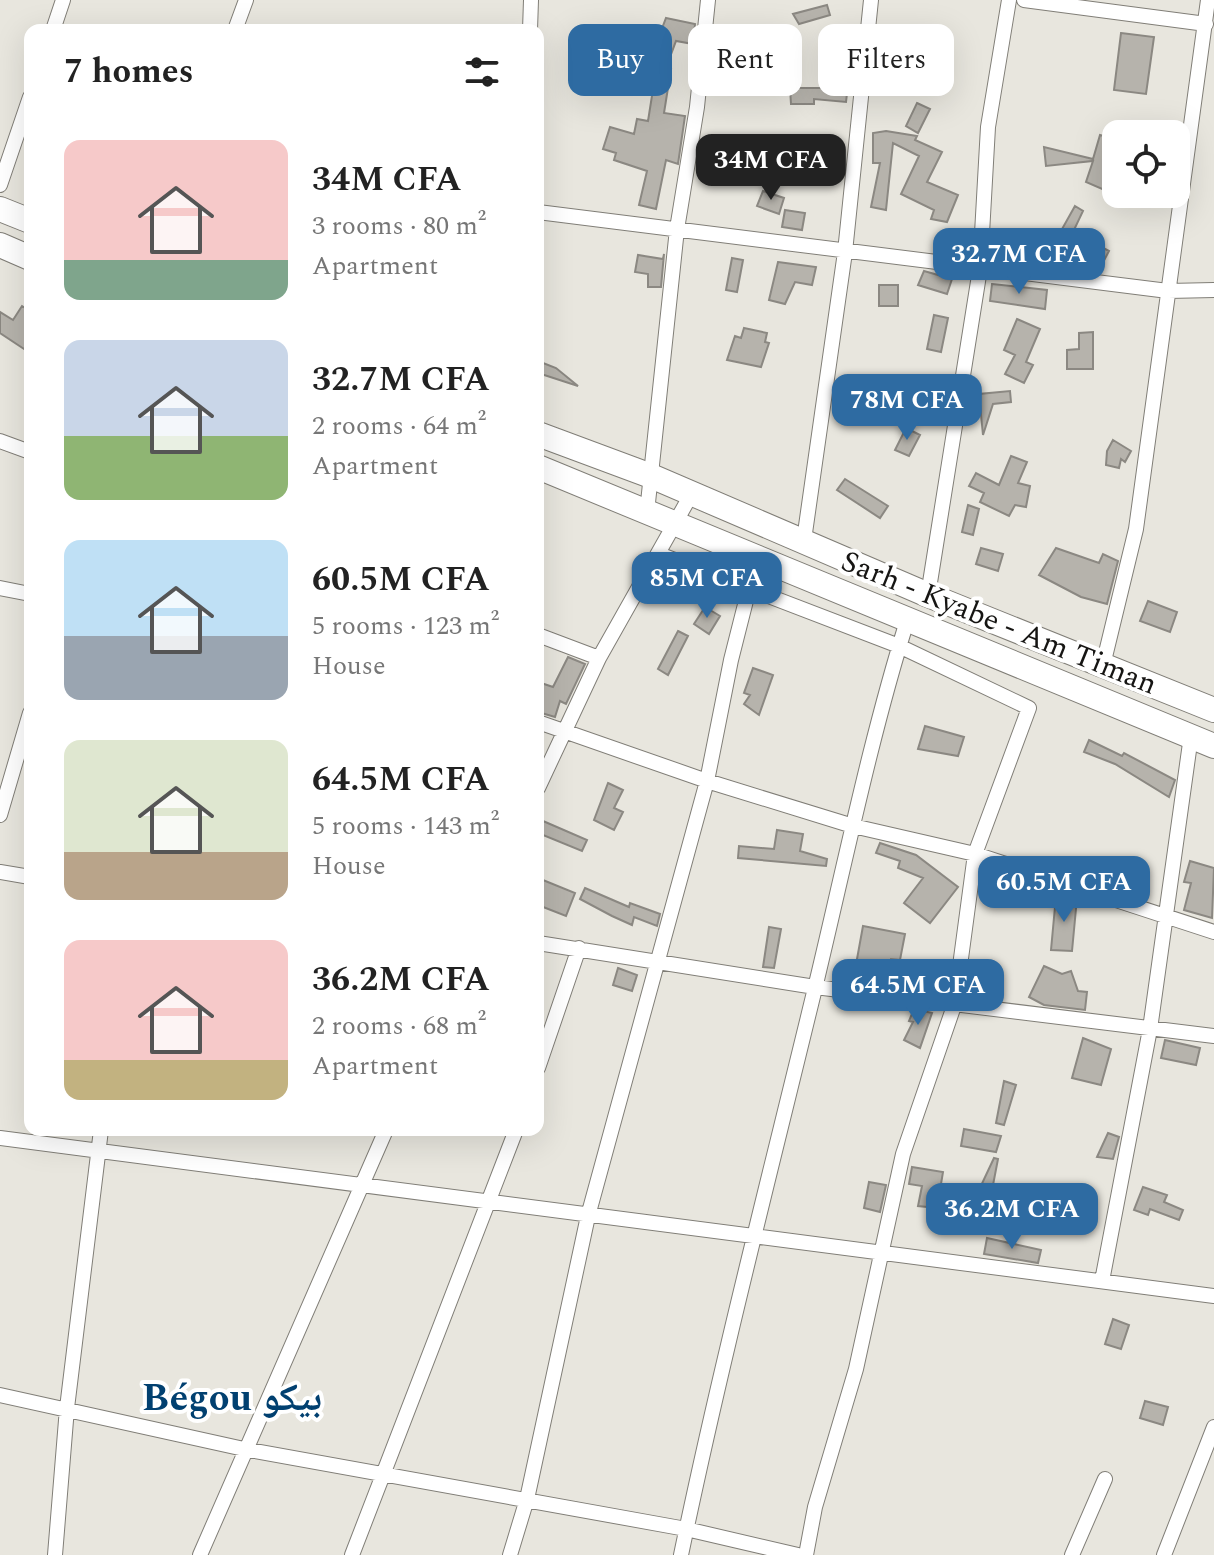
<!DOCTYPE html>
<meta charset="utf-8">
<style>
body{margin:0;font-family:Spectral,"Noto Naskh Arabic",serif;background:#f6f6f6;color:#222;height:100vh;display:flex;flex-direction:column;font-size:30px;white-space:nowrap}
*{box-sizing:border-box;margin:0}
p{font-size:26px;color:#767676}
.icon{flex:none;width:44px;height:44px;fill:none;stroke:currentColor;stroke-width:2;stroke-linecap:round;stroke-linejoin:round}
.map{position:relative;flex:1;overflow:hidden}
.panel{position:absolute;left:24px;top:24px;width:520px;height:1112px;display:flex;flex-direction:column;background:#fff;border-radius:16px;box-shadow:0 8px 32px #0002}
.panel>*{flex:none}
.guide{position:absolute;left:568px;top:24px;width:526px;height:72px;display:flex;gap:16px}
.tools{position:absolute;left:1102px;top:120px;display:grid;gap:16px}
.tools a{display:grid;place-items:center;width:88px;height:88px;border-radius:16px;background:#fff;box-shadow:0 8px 32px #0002;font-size:40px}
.price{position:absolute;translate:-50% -68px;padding:0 18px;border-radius:16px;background:#2e6ba2;color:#fff;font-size:26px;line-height:52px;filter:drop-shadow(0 2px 4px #0008)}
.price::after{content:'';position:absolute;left:50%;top:48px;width:24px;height:18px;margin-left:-12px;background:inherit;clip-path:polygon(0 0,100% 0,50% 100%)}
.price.current{background:#222;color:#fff}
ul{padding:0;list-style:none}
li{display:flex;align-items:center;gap:24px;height:200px;padding:0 40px}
li span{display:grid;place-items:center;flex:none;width:224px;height:160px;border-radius:16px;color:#555}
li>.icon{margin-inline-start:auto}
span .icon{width:96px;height:96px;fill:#fffc;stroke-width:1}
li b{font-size:34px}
h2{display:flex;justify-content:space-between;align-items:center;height:96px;padding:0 40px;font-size:34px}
.chip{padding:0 28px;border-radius:16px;background:#fff;box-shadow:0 8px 32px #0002;font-size:28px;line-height:72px}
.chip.current{background:#2e6ba2;color:#fff}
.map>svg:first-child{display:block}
.building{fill:#b6b3ac;stroke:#8b8882;stroke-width:2}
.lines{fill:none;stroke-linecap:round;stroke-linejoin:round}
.street-casing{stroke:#807e77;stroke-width:16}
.highway-casing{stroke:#807e77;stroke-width:26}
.street{stroke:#fff;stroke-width:14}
.highway{stroke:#fff;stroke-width:24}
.labels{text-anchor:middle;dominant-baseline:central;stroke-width:8;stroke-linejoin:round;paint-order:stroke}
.street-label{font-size:30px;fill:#161513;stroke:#fff}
.district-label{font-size:38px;font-weight:bold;fill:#014070;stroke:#fff}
</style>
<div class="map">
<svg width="1214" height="1555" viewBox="0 0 1214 1555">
<rect width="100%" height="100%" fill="#e8e6de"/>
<!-- building -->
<path class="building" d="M827,5L830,15L799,24L793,14Z
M666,18L695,24L693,44L676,41L666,68L671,69L664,113L685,116L678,164L666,160L656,209L639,205L647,171L614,160L616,153L603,149L610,127L634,134L637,119L648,121L655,77L644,76Z
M1121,33L1154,37L1146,94L1114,90Z
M825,83L848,85L846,102L814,99V104H791L790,88H825Z
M917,103L930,109L918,133L906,126Z
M886,131L917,136L915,140L942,152L927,182L958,195L947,222L931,219L934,210L901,194L919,156L893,143L886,210L871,207L880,163H873V133Z
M1100,135L1111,138L1107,153L1116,157L1110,176L1116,179V195L1086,182L1093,161L1046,166L1044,147L1093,159Z
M828,139L842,142L839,163L825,161Z
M763,191L784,198L779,214L757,206Z
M1075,206L1083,211L1073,232L1109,251L1099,270L1085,263L1089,256L1057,238Z
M785,210L805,213L802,230L782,227Z
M664,254L661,287H648V274L635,272L638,255L663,259Z
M732,258L743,260L737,292L726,290Z
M778,262L816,267L812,285L795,282L785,304L769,300Z
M924,271L952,279L947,294L918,285Z
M992,284L1047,290L1045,309L990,301Z
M879,285H898V306H879Z
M22,306L30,311V341L24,349L0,333V312L13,320Z
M934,315L948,318L941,352L927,349Z
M1017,319L1040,329L1026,362L1033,365L1024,383L1005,374L1015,355L1004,350Z
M744,328L767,333L765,342L769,343L761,367L727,360L735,336L741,338Z
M1093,332V369H1067V350L1079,349V333Z
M538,361L556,368L578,386L538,373Z
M1010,391L1011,402L993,404L983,435L979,394Z
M906,428L920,435L909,456L895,450Z
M1113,440L1131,451L1125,462L1121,459L1119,468L1106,465L1107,451Z
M1011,456L1027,462L1018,483L1030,486L1026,507L1015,505L1009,516L980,502L984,493L969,486L976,473L999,485Z
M845,479L888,506L880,518L837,490Z
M968,505L979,509L973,535L962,532Z
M981,548L1003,554L998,571L976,564Z
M1056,548L1099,563L1103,554L1118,561L1107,604L1081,597L1039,575Z
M1148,601L1177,612L1170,632L1140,621Z
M705,607L720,616L709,634L694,624Z
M678,631L688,636L668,675L658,669Z
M568,657L585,664L566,704L560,701L555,717L538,712V682L553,687Z
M753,668L773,675L759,715L744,704L750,695L744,693Z
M925,726L964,737L958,756L918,749Z
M1089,740L1122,756L1124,753L1175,780L1169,797L1115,764L1084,752Z
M608,783L623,790L614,808L623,812L614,830L594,820Z
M543,821L587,840L582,851L538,833Z
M777,830L803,834L800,851L827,859L826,866L738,858L739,846L774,849Z
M880,843L916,855L958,887L930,923L904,903L923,878L898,868L900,861L876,853Z
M1190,861L1214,868L1212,918L1184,910L1191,883L1184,882Z
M538,878L575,893L566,916L538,905Z
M585,888L629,907L630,903L660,914L657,926L634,917L632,925L612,916L580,899Z
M1056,896L1077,898L1072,951L1051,950Z
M863,926L905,934L900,960L891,959L888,976L855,970Z
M769,927L781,929L774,968L763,967Z
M1044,966L1062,974L1071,971L1078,991L1087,992L1085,1010L1044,1005L1029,997Z
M618,968L637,975L632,991L613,985Z
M914,1009L932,1013L920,1048L904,1040L913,1022L909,1021Z
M1083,1038L1111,1049L1101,1085L1072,1078Z
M1165,1040L1200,1048L1196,1065L1161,1058Z
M1004,1081L1016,1085L1004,1125L996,1123Z
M964,1129L1001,1136L996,1152L961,1146Z
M1108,1133L1119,1137L1113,1159L1097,1157Z
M994,1158L998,1159L993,1185L997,1187L985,1213L971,1207Z
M912,1167L943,1172L937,1208L918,1206L922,1186L909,1184Z
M869,1182L886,1185L880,1212L864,1208Z
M1143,1187L1167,1195L1164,1202L1183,1210L1179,1220L1150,1209L1148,1215L1134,1210Z
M987,1238L1041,1250L1038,1263L984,1254Z
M1113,1319L1129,1325L1121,1349L1105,1344Z
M1145,1401L1168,1407L1163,1425L1140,1418Z"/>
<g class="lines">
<!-- street casing -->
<g class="street-casing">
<path id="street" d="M1024,0L1206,24
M53,30L63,0
M235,30L246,0
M530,30L531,0
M0,185L30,97
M538,212L1168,291L1214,290
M0,441L30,452
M647,512L677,229L697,107L708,0
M804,540L845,252L871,0
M659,554L899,646L1029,708L975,854L955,1003L903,1154L856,1369L815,1507L806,1555
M0,588L30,594
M928,595L980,269L988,127L1009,0
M538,635L599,658
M1103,665L1136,529L1208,0
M538,722L707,781L853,826L975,854L1214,932
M538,788L599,658L692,493
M0,815L30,713
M0,872L30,877
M538,943L815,987L1214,1036
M538,1068L579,948
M0,1138L1214,1296
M1102,1281L1150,1029L1191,736
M0,1395L244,1449L686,1529L798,1555
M55,1555L67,1408L101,1130
M200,1555L386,1130
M352,1555L516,1130
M510,1555L527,1499L588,1216L707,781L731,660L757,557
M681,1555C721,1363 770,1174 816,984C845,863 870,740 907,621
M1072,1555L1105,1479
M1164,1555L1214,1427"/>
</g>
<!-- highway casing -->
<g class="highway-casing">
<path id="highway" d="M0,209L30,221
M0,245L30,258
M538,434L651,476L928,595L1214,710
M538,467L1214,746"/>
</g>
<!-- street -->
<use href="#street" class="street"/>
<!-- highway -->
<use href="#highway" class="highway"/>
</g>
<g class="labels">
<!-- street labels -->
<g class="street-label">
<text transform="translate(999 623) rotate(22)">Sarh - Kyabe - Am Timan</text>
</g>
<!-- district labels -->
<g class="district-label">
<text x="232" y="1399">Bégou بيكو</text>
</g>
</g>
</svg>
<div class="tools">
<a><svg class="icon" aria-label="locate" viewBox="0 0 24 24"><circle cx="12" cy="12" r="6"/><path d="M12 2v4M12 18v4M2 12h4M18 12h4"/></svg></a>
</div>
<b class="price current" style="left:771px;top:202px">34M CFA</b>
<b class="price" style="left:1019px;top:296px">32.7M CFA</b>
<b class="price" style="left:907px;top:442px">78M CFA</b>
<b class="price" style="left:707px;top:620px">85M CFA</b>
<b class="price" style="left:1064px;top:924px">60.5M CFA</b>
<b class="price" style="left:918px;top:1027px">64.5M CFA</b>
<b class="price" style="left:1012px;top:1251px">36.2M CFA</b>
<div class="guide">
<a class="chip current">Buy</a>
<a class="chip">Rent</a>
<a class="chip">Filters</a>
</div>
<section class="panel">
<h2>7 homes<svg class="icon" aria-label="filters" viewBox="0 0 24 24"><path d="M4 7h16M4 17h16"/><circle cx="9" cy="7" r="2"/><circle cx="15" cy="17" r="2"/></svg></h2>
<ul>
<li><span style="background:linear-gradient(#f6c9c9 75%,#7fa58c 0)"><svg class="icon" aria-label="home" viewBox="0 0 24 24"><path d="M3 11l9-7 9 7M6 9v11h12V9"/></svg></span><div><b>34M CFA</b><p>3 rooms · 80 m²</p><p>Apartment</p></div></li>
<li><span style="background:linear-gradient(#c9d6e8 60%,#8fb573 0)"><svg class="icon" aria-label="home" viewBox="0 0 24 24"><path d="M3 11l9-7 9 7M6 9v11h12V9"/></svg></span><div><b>32.7M CFA</b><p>2 rooms · 64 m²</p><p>Apartment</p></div></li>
<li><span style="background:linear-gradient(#bfe0f5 60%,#9aa5b1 0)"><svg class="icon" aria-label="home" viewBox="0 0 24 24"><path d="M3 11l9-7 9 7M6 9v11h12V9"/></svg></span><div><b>60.5M CFA</b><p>5 rooms · 123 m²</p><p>House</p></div></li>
<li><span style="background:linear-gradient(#dfe7d0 70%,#b9a48a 0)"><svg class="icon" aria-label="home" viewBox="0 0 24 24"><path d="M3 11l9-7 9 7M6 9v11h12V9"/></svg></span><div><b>64.5M CFA</b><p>5 rooms · 143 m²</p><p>House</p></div></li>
<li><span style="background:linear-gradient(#f6c9c9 75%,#c2b280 0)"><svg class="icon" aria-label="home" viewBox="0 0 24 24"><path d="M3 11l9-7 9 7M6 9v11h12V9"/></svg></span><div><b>36.2M CFA</b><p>2 rooms · 68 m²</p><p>Apartment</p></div></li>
</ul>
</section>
</div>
